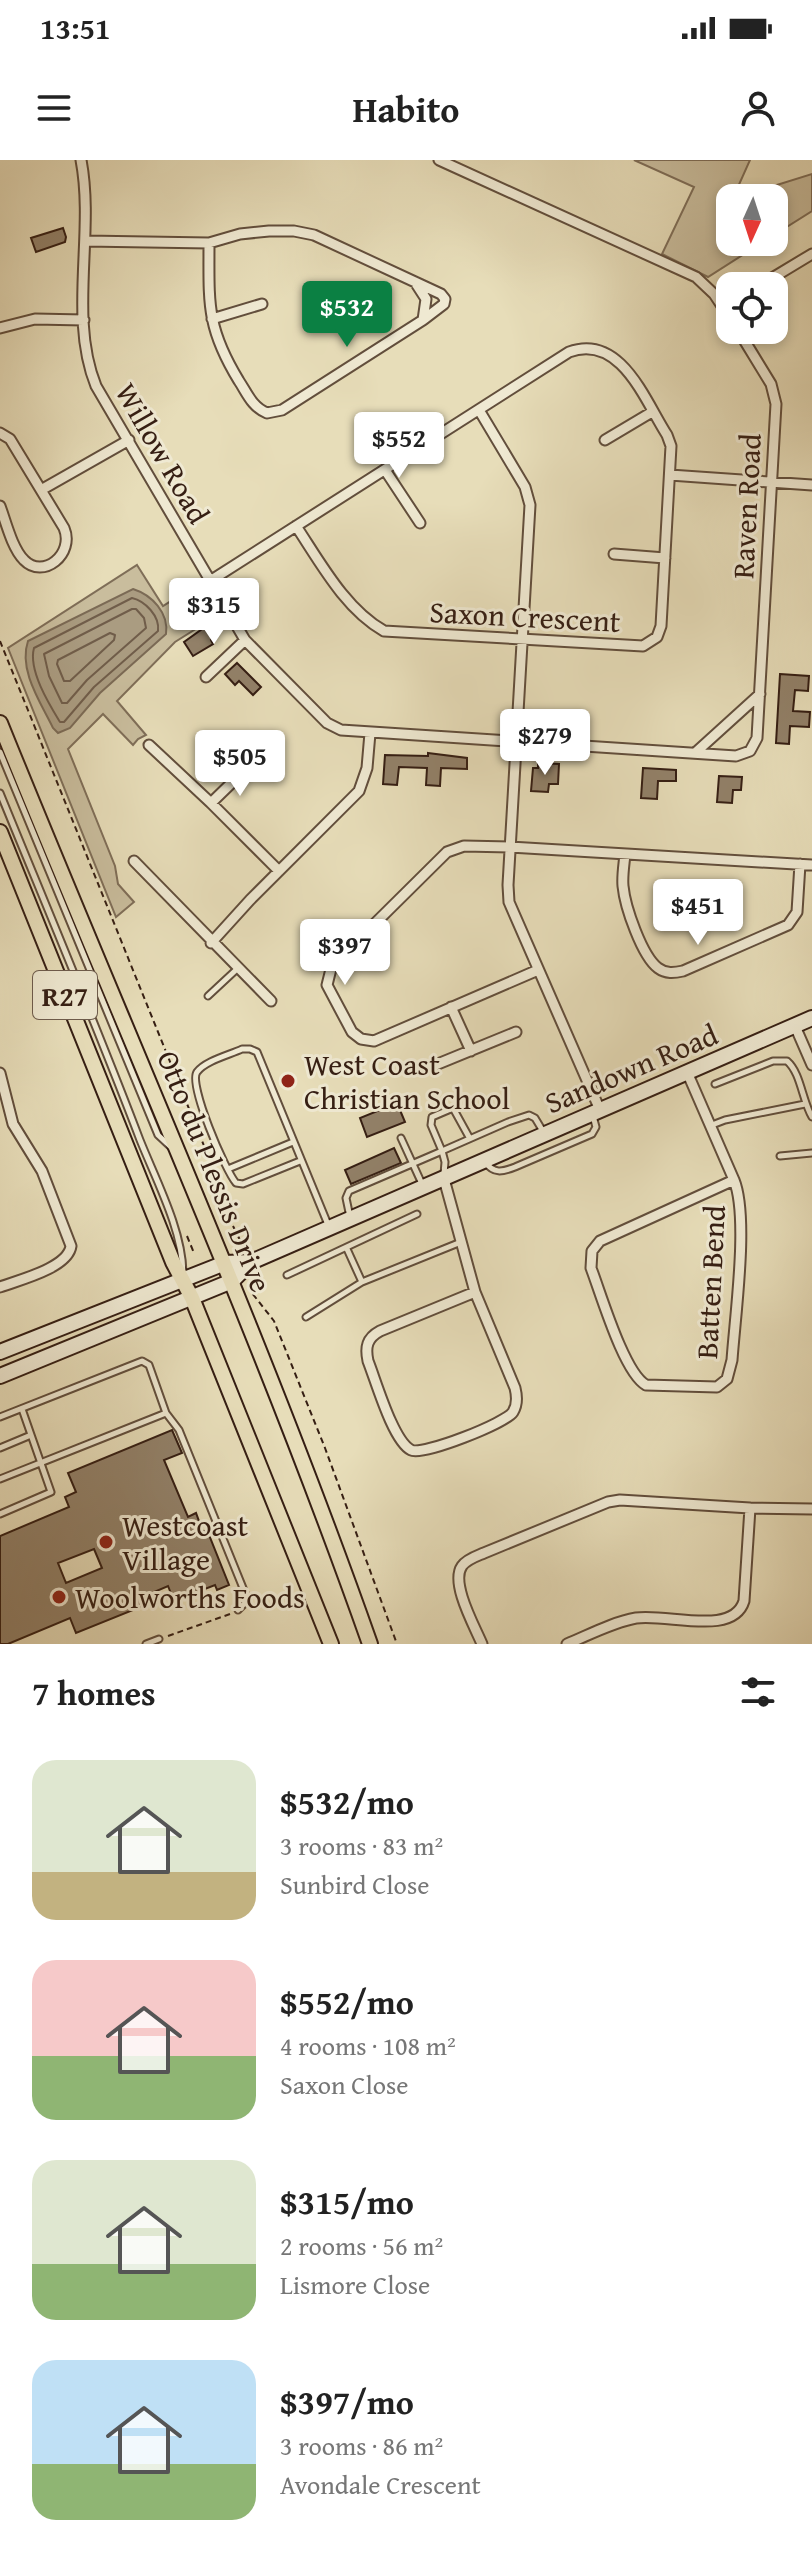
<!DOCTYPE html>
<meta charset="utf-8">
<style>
body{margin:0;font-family:"Gentium Book Plus",serif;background:#f2f2f2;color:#222;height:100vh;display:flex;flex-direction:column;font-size:30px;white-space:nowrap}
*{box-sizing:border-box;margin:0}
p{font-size:26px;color:#767676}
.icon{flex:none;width:44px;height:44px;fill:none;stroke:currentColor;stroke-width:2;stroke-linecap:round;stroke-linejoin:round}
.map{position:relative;height:1484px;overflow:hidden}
.sheet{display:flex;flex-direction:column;background:#fff;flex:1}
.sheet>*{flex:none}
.needle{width:52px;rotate:183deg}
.tools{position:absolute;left:716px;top:24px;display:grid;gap:16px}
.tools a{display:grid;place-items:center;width:72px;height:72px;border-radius:16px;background:#fff;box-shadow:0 4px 12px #0003;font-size:40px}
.price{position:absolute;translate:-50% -68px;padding:0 18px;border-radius:8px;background:#fff;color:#222;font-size:26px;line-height:52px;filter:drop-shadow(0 2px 4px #0008)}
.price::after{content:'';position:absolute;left:50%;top:48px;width:24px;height:18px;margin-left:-12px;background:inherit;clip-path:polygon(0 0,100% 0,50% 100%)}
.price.on{background:#0b8043;color:#fff}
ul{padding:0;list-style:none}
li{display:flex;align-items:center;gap:24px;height:200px;padding:0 32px}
li span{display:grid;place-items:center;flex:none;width:224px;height:160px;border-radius:24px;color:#555}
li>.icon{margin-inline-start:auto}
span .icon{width:96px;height:96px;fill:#fffc;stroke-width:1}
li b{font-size:34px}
h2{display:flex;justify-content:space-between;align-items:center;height:96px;padding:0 32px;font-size:34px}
.status{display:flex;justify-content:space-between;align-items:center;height:56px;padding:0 40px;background:#fff;direction:ltr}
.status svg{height:22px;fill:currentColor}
header{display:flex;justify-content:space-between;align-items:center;height:104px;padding:0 32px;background:#fff;font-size:36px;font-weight:700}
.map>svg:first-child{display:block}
.green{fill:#c9bd9d;stroke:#7f6e58;stroke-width:2}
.water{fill:#aa9c81;stroke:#7b6a55;stroke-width:2}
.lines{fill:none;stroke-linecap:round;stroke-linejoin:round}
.shore{stroke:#705d4a;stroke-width:2}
.building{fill:#928169;stroke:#351e13;stroke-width:2;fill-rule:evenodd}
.lane-casing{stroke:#624e3c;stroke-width:9}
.street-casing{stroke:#624e3c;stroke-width:13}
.secondary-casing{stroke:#351e13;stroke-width:18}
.primary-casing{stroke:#351e13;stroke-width:18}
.path{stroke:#351e13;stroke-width:2;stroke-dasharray:6 4;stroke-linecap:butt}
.lane{stroke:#efe9d2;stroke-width:5}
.street{stroke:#efe9d2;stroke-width:9}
.secondary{stroke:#efe9d2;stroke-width:14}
.primary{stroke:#e7ddb9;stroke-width:14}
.poi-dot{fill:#8f2418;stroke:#efe9d2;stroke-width:3}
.labels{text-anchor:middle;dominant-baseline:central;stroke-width:6;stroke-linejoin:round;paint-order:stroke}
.shield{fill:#efe9d2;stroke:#6d5b4c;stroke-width:2}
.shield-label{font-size:28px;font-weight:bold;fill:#351e13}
.street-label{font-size:30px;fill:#351e13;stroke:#efe9d2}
.poi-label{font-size:30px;fill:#351e13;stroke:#efe9d2;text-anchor:start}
</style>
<div class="status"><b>13:51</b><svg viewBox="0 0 49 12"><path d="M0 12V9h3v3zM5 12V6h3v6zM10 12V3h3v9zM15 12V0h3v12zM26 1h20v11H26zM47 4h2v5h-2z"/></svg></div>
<header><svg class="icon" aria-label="menu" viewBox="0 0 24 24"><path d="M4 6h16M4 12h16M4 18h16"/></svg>Habito<svg class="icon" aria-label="person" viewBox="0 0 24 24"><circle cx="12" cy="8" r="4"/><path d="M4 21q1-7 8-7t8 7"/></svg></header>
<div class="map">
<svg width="812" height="1484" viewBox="0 0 812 1484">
<rect width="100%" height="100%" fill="#e7ddb9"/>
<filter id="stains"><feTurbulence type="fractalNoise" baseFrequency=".0025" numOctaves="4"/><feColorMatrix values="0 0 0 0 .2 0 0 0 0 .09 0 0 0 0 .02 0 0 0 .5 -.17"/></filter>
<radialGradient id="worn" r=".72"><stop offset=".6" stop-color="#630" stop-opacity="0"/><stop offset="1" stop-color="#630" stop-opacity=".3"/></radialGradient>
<!-- green -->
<path class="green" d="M634,0H750L733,38H730V82H763L708,117L662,94L694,27Z
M812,14V51L774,75V38H735Z
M137,405L163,446L199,423L218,455L175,482L117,541L146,575L138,579L133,585L103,554L68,589L115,706L118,724L134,742L116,757L8,488Z"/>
<!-- water -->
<path class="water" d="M133,429C152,435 169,453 166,474L100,533L70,568L58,573L53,568C41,543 18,510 28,481Z"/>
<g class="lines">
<!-- shore -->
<path class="shore" d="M132,438C145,441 160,456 158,471L94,527L64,562H60C49,544 28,510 34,488Z
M132,449H136L144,458L146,468L87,520L67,543H62L49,516L44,494Z
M110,473L115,475L114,480L70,521H64L57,504L58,500Z"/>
</g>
<!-- building -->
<path class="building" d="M63,68L66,77L65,82L36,92L31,78Z
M212,462L218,472L211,480L213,484L193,496L184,482Z
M237,503L261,527L253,535L239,521L235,525L225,514Z
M780,514L809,516L808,531L795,530L793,551L810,552L809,567L790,566L789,584L776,583Z
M428,593L467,598V609L441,608L440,626L426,625L427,608L399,607L397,625L383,624L385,595L428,596Z
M538,603L559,604L558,624H549L548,632L531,631L533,608H538Z
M643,608L676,610V621H658L657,639L641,638Z
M719,616L742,617L741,630H733L732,643L717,642Z
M397,943L405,962L367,977L360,958Z
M394,988L401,1003L351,1024L345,1010Z
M172,1270L182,1293L164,1300L188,1357L196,1353L203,1372L207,1370L229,1425L217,1430L215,1425L174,1441L168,1426L140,1438L143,1446L76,1473L70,1458L8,1484H0V1376L69,1347L65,1337L76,1332L68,1313ZM94,1389L102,1408L66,1423L58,1403Z"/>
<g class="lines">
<!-- lane casing -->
<g class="lane-casing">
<path id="lane" d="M0,592L158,975L173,989
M0,633C47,748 96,864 140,980C156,1020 183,1071 183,1114
M208,836L237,809
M715,924L773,901H787C801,913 802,940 812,957
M712,965L725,960L805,944
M401,978L423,1026
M780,996L812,993
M300,1001L243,1024L236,1023C225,1010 188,924 197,912C205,901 229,895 242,889H250L257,892L329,1067
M485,1002C494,1014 502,1012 515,1007L592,974L596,967L593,956
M228,1009L293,982
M444,1014L445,1002L442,991L508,962L529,955L535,958L544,973
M350,1057L346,1038L349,1031L442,991L431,965L432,957L453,948L469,977
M347,1089L362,1122
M287,1115L417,1054
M306,1157L362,1122L461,1082
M166,1253L179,1270L245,1433L246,1442L238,1450
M0,1257L142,1201L149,1205L166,1253L0,1319
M0,1288L31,1275
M0,1354L51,1332L22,1249
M146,1484L159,1479"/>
</g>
<!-- street casing -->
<g class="street-casing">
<path id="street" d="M81,0C95,73 68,157 96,226L245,480L327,563L341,570L736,596L750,591L757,578L776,244L771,224L738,170
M439,0L696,117L714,134L730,158
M86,81L209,83L240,74L269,71H294L314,75L441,134L445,139L444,144L423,160
M209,83C209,143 206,167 239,221C247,233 252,247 267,253L282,250L423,160L426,139L415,122
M759,126L812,94
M212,159L262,144
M0,168L35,159L84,160
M479,250L525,327L530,345L508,725L509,742L600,950
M0,273L10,279L64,368C75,394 43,420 24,400C12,388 6,362 0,346
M605,280L652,252
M385,310L420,363
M670,315L812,325
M41,330L129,280
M614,394L665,398
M210,421L569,192C621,173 645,241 667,275L671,286L661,466L657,477L643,486L384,471C345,449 320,402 296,366
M206,517L245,480
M149,585L211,643L279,711
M695,593L760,534
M211,643L246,609
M625,694C624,705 622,716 623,726C625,747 642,796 658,808C666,814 674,813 683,811L788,765L797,752L800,704
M134,701L271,841
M211,783L250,740L359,631L367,608L370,573
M538,810L374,881L361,879L352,872L327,825L331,809L336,802L447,692L464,686L510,687L812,705
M451,847L471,891
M795,866L812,905
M428,908L516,872
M687,912L734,1020C749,1057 735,1156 732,1200L727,1219L717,1227L646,1225C624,1213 601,1134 591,1108L592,1091L600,1081L734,1020
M0,913L13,964L42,1011L71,1086C68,1108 19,1120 0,1127
M444,1019L475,1132L515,1228C517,1236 518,1244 513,1252C506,1263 423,1296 411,1290C393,1281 376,1221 368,1201C365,1187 367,1178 380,1171L475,1132
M482,1484C475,1467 450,1423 462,1406C467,1399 477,1396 484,1393L608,1342L620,1340L750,1348L812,1349
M567,1484C589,1475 613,1462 636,1458C667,1453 733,1477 744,1441L750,1348"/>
</g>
<!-- secondary casing -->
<g class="secondary-casing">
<path id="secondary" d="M0,1192L225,1103L251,1102
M0,1216L232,1121L251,1102L812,858"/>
</g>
<!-- primary casing -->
<g class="primary-casing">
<path id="primary" d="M0,563C124,870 260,1172 370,1484
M0,672L173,1102L192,1138L331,1484"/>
</g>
<!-- path -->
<path class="path" d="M0,481L217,1018L226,1052L244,1088
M187,1076L194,1093
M257,1115L252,1133L274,1161L325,1288L397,1484
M168,1476L230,1454"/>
<!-- lane -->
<use href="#lane" class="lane"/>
<!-- street -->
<use href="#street" class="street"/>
<!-- secondary -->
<use href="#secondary" class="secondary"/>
<!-- primary -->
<use href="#primary" class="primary"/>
</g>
<!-- markers -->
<g class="poi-dot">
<circle cx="288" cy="921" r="8"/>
<circle cx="106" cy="1382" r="8"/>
<circle cx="59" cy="1437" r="8"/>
</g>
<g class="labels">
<!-- shield labels -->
<rect class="shield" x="33" y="811" width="64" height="48" rx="6"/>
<g class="shield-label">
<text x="65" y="835">R27</text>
</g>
<!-- street labels -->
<g class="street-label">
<text transform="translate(163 293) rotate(60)">Willow Road</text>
<text transform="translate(746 346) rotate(-87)">Raven Road</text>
<text transform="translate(525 456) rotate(3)">Saxon Crescent</text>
<text transform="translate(631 908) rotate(-23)">Sandown Road</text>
<text transform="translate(215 1011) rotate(68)">Otto du Plessis Drive</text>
<text transform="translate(710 1122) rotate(-87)">Batten Bend</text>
</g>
<!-- poi labels -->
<g class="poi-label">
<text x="304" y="904">West Coast<tspan x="304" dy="34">Christian School</tspan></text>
<text x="122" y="1365">Westcoast<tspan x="122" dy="34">Village</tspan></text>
<text x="75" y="1437">Woolworths Foods</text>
</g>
</g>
<rect width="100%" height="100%" filter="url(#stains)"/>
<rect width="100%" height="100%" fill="url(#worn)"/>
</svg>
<div class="tools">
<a><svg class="needle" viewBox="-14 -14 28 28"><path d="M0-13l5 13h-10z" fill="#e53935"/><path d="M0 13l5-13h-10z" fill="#767676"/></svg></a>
<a><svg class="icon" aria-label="locate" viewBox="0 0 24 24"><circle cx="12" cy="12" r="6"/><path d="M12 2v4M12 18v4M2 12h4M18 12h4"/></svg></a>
</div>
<b class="price on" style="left:347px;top:189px">$532</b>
<b class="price" style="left:399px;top:320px">$552</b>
<b class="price" style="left:214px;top:486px">$315</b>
<b class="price" style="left:545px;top:617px">$279</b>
<b class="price" style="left:240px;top:638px">$505</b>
<b class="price" style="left:698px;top:787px">$451</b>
<b class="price" style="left:345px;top:827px">$397</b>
</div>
<section class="sheet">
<h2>7 homes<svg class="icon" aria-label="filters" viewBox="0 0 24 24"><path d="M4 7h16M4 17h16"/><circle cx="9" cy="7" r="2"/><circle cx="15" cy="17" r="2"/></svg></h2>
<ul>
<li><span style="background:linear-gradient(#dfe7d0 70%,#c2b280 0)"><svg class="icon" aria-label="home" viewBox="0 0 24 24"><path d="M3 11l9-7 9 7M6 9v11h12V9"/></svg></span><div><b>$532/mo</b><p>3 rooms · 83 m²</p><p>Sunbird Close</p></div></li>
<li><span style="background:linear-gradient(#f6c9c9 60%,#8fb573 0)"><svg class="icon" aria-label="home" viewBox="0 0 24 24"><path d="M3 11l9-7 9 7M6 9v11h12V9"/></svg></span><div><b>$552/mo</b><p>4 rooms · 108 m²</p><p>Saxon Close</p></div></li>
<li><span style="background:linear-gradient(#dfe7d0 65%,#8fb573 0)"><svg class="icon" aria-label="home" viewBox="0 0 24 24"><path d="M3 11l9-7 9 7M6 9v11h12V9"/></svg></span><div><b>$315/mo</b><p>2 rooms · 56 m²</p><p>Lismore Close</p></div></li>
<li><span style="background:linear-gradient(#bfe0f5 65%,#8fb573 0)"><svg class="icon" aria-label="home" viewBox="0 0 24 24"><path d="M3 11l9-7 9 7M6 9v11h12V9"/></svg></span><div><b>$397/mo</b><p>3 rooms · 86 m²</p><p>Avondale Crescent</p></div></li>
</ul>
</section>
